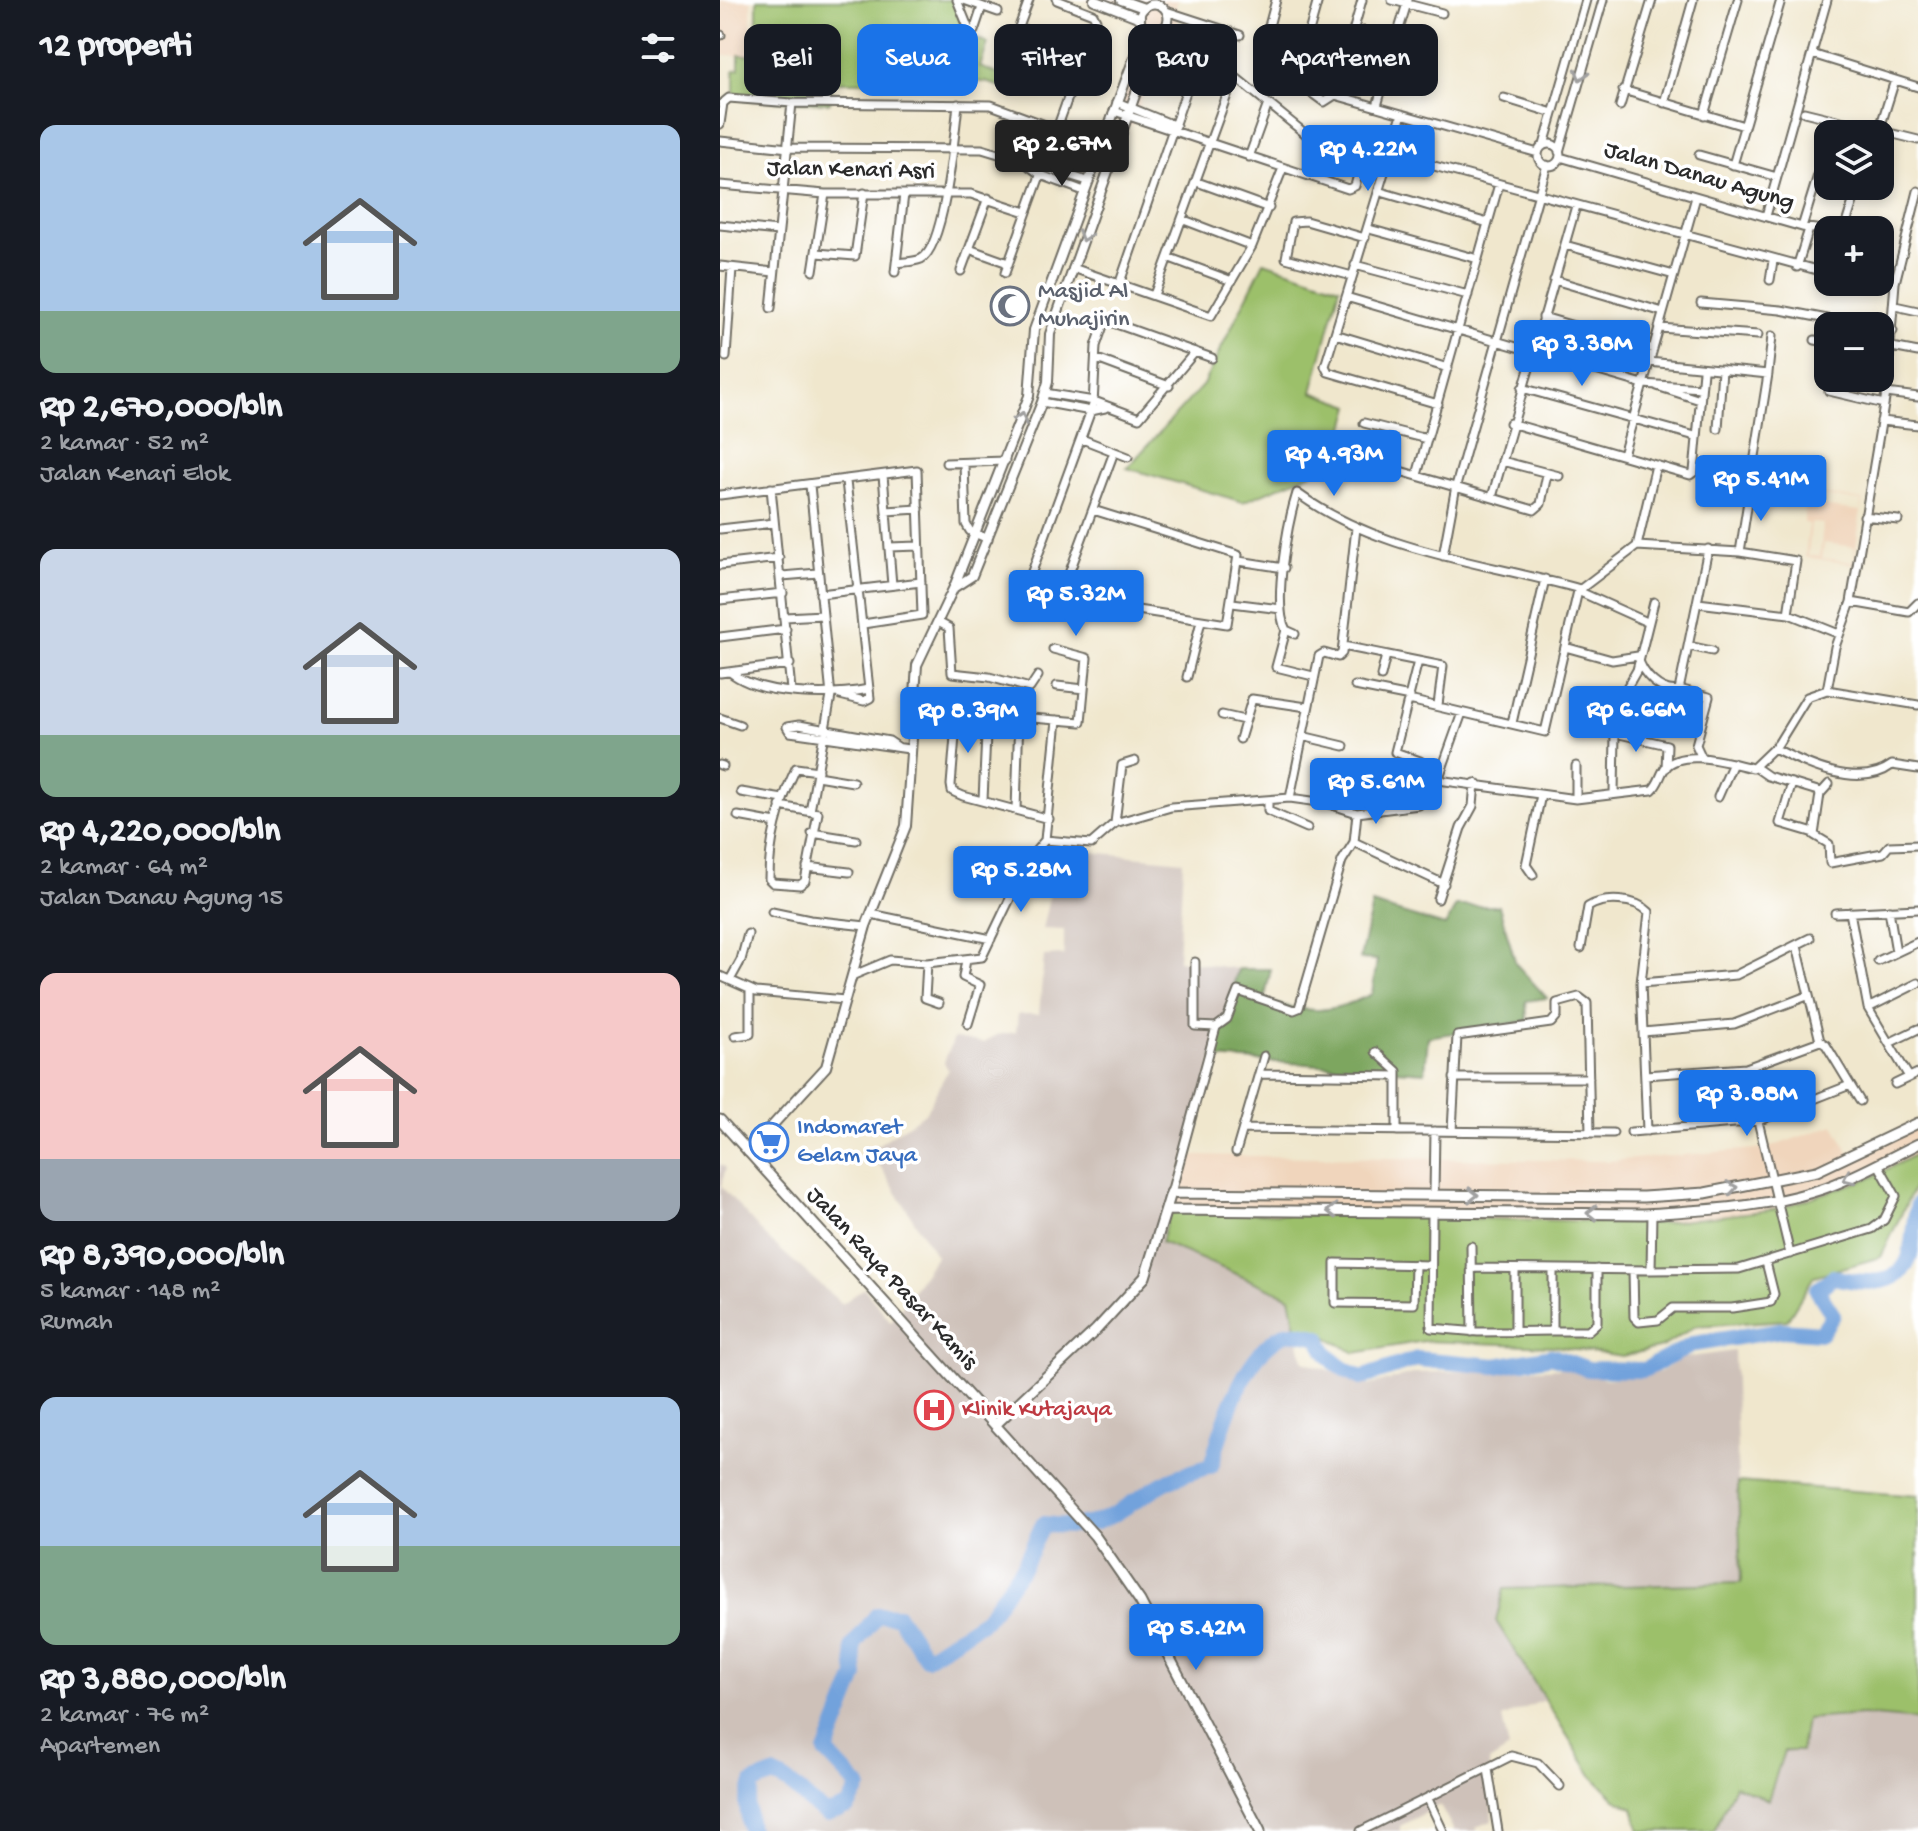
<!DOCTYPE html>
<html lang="id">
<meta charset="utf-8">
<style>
body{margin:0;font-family:"Gochi Hand",sans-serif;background:#242831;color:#f1f3f6;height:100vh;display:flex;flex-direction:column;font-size:30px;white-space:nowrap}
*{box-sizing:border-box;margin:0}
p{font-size:26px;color:#9ea1a6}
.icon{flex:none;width:44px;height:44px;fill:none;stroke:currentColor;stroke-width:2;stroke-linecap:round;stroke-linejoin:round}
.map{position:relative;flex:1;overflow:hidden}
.details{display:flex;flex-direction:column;background:#171b24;width:720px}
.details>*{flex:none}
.banner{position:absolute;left:24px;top:24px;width:760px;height:72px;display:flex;gap:16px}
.tools{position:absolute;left:1094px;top:120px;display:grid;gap:16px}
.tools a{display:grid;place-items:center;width:80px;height:80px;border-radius:16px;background:#171b24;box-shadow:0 4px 12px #0003;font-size:40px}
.price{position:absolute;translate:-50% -68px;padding:0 18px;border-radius:8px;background:#1a73e8;color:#fff;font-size:26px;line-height:52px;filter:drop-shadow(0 2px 4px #0008)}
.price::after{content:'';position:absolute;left:50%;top:48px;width:24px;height:18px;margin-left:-12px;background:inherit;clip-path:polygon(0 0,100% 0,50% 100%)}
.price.selected{background:#222;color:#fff}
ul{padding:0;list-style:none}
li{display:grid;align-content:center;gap:16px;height:424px;padding:0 40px}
li span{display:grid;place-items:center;height:248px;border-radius:16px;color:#555}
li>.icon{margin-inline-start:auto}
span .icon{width:144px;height:144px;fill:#fffc;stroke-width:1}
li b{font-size:34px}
h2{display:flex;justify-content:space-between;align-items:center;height:96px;padding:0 40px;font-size:34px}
.pill{padding:0 28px;border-radius:16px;background:#171b24;box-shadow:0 4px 12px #0003;font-size:28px;line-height:72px}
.pill.selected{background:#1a73e8;color:#fff}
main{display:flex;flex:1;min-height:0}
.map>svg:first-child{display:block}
.built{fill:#f0d5bc;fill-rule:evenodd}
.industrial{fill:#cec1b9}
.green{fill:#9cc06a;stroke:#64764a;stroke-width:2}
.forest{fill:#7da65e;stroke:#546844;stroke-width:2}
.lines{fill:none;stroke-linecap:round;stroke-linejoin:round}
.river{stroke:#72a2dc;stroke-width:16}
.minor-casing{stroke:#706d64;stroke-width:11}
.tertiary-casing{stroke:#706d64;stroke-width:12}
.secondary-casing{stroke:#706d64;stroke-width:13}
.minor{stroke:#fff;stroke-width:7}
.tertiary{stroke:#fff;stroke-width:8}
.secondary{stroke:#fff;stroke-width:9}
.oneway{stroke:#a0a0a0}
.labels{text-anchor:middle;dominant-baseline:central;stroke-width:7;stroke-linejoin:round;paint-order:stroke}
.street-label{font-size:24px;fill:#2b2b2b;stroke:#fff}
.worship-label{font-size:24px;fill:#5b616d;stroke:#fff;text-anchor:start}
.shop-label{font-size:24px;fill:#366cbe;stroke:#fff;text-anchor:start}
.health-label{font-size:24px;fill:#be3a42;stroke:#fff;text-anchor:start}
</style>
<main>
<section class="details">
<h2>12 properti<svg class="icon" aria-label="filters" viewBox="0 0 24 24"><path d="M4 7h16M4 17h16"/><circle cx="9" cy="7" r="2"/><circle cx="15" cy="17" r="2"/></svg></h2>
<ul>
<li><span style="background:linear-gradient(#a9c7e8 75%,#7fa58c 0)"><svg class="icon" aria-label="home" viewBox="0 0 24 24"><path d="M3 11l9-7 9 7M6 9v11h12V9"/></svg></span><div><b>Rp 2,670,000/bln</b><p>2 kamar · 52 m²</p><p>Jalan Kenari Elok</p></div></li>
<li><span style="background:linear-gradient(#c9d6e8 75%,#7fa58c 0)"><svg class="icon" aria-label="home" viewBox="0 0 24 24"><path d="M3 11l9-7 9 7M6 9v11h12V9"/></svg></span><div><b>Rp 4,220,000/bln</b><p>2 kamar · 64 m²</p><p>Jalan Danau Agung 15</p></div></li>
<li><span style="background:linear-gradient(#f6c9c9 75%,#9aa5b1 0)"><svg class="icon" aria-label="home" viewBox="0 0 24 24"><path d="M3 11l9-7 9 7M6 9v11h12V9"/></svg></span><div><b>Rp 8,390,000/bln</b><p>5 kamar · 148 m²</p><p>Rumah</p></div></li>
<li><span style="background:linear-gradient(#a9c7e8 60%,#7fa58c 0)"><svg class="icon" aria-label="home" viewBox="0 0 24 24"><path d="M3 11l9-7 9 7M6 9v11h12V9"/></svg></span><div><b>Rp 3,880,000/bln</b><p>2 kamar · 76 m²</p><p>Apartemen</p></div></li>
</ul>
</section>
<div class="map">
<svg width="1198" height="1831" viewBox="0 0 1198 1831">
<rect width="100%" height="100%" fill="#fff"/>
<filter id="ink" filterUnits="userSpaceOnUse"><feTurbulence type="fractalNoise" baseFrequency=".0125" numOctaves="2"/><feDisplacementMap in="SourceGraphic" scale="16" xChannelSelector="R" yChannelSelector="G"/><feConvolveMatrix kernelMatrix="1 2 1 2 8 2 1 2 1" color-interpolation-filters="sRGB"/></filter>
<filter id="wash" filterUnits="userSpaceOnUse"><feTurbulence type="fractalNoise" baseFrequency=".006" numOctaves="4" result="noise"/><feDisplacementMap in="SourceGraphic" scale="32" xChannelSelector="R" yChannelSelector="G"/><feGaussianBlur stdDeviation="1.8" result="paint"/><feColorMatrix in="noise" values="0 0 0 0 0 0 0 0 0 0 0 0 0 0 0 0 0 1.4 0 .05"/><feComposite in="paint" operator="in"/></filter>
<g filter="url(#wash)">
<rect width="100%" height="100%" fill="#f0e7cd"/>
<!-- built -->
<path class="built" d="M0,0H31V26L37,27V56L0,55Z
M364,0H457L456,9L462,12L454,32L442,40L412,126L389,116L421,29L410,18Z
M1085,492L1142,500L1134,564L1085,557L1089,524L1084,523ZM1087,494L1141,501L1140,511L1085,504ZM1091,523L1103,524L1100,556L1088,555ZM1104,543L1135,547L1133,562L1102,558Z
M1198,1119V1153L1152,1177L1058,1209L943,1223L450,1211L466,1155L889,1161L1048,1148L1114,1125L1129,1153Z"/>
<!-- industrial -->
<path class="industrial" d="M340,849L463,861L458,960L518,969L441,1242L570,1297L583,1361L650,1385L696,1373L845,1368L886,1379L940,1372L963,1358L1014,1351L1021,1583L784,1589L776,1621L824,1700L782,1718L789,1749L769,1762L772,1821L756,1827L757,1831H734L720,1805L680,1826V1831H0V1164L6,1168L1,1186L46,1237L122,1304L144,1288L171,1322L216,1256L150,1150L205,1113L228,1070L224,1062L234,1038L264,1043L276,1035L296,1032L298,1014H319L324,956L344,955V930L322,929Z
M1143,1715L1198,1720V1831H994L1014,1784L1048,1800L1064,1750L1081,1751L1085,1719Z"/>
<!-- green -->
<path class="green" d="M37,0H237L250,31H254L255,38L268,43L260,67L285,77L282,87L265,82H112L110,103L14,99V70L19,69V55H37Z
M544,262L620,287L592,392L631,406L615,463L523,502L407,468L483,385Z
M1198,1153V1179L1161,1257L1094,1276L1067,1320L976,1326L942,1347L902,1356L835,1346L704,1341L635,1353L591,1328H576L570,1297L441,1242L450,1211L943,1223L1058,1209L1152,1177Z
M1018,1482L1198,1496V1720L1143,1715L1086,1719L1081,1751H1064L1048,1800L1015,1785L994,1831H920L913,1808L895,1799L873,1777L776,1621L784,1589L1021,1583Z"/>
<!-- forest -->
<path class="forest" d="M652,904L725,926L736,906H779L796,964L827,998L806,1001L807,1021L708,1037L705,1072L493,1058L518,969H551L544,1001C590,1013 608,1015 652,994L657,960L640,959Z"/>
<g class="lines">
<!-- river -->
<path class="river" d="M30,1831L27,1804L33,1783L53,1775C81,1786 83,1801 107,1814L128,1807L139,1787L106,1752L136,1676L133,1646L157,1615L178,1616L206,1658L266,1619L304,1565L323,1524C387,1532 394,1511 444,1483C458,1475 476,1471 491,1466C502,1427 521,1362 557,1338C570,1329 586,1333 599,1338C607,1360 620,1368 641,1378L697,1359L776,1366L832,1356L868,1369L924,1370L974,1344L1062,1330L1101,1333L1113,1315L1097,1290L1113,1277C1140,1283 1180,1290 1190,1255C1194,1238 1193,1221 1198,1204"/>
</g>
</g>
<g filter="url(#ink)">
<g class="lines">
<!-- minor casing -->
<g class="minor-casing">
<path id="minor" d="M237,0L250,32L254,31L262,7
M244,0L278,12
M309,0L285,65L349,90
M556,0L541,56L604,102L615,95L642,0
M672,0L722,13
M420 18a14 14 0 1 1 28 0a14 14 0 1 1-28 0Z
M446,11L520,35
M299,28L364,54
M644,31L676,39L688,0
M0,35H1
M1092,54L1198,87
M575,82L598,0
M903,90L1024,126
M615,95L818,153
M784,98L833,113
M397,102L456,126
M944,103L973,0
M657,106L676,39L709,48
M900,106L932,0
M394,111L628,189L635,186L643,156L640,150L587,135L514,76L435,45
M1084,112L1198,140
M682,114L605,366L608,372L718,404
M984,115L1018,0
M0,124L3,103L9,98L72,103L271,105L336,129
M1159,131L1175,80
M0,141L69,148L262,149L368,181
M818 155a11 11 0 1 1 22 0a11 11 0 1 1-22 0Z
M824,145L866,0
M839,152L883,0
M670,154L1108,273
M979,155L1057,177
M529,157L548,104
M840,157L1082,227L1108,231
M1013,165L1061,0
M309,166L321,175L364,191
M477,182L549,208
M0,185L105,194H251L306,212
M661,192L768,223
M1046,216L1107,0
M464,220L532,246
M0,225L58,231
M1082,227L1108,143
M649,229L758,259
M1124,230L1138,186
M845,245L954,275
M249,249L288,263
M97,253L135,256L144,193
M450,258L512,281
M176,263C183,262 194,262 201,259C225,247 235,131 238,104
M635,265L748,295
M0,266L54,272
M1077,267L1089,229
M353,268L491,316L532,246L563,168
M93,271L105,194
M241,271L268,198
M175,272L184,194
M285,273L376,20L373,14L337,0
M632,276L566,258L573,222L586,221L645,238
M834,280L943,312
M1050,280L1053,261
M1160,281L1175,283
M399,285L477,60
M434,295L514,76
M626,297L923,384L981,388
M981,303L1061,310L1143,326
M1175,306L1198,311
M51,308L72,103
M823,317L933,349
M939,328L1038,335
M1160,329L1173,331
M615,334L728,368
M1095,340L1108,342
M1172,347L1198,352
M6,357L12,268
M377,359L449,386
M1048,373L1052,336
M937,386L980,400
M802,388L975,436
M1109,391L1164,404
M325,393L374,401L419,418L475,352
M1166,393L1198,397
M322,402L371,411L385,408
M1161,421L1198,425
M644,423L707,439
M790,423L970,475L974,472L983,371
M998,429L1002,369
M362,439L408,457
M903,455L976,197
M632,457L814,510L821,504L827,474
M782,461L839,476
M226,463L285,461
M244,464L246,524L250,531L268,539
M163,475L172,585
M697,475L779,184
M90,485L111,696L90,811
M51,488L71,690
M0,495L197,470L202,615L143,624
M772,497L856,206
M373,510L518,555L507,624L411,609
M166,511L199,509
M1144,516L1178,520
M0,529L54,523
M917,546L1020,552L1048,374L929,362
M169,547L199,546
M1020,552L1076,561L1068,614
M723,556L736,486L827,165
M519,561L564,568
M0,565L59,558
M350,571L394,452
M62,576L98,573
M306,588L373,405L376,346L385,320L492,358
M858,591L927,622
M100,594L201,582
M0,600L63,593
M1131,602L1189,612L1198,603
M512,603L561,609
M978,603L1069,614L1119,634
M65,617L103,615
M218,622L229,628L232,673L269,677L310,688L318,676
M566,630L556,667L593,676
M575,634L566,630C552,605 568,521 577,493C659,553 765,562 860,589
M0,637L66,629
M623,646L723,666L718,705
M969,646L992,651
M845,647L892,660L918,656
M918,657C922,674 941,694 959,690L988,549
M698,661L675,752L700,761
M10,672C41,697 112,696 149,689
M0,673L70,664
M661,676L666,655
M467,677L481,621
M337,686L364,689
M635,686L690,697
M959,689L989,697L976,745L982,758
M1107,690L1198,705
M120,695L144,701L150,698L126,481
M689,700L825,732L858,591L917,546L936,465
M502,715L524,720
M0,718L20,725
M792,723L825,579
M895,733L947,745L946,768
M582,736L624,746
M520,739L532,699L587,707
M178,747L169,741L79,725L67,727L70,732L189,749
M1054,748C1085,764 1139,790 1172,765L1198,769
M0,765L3,766
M856,766V799
M1035,767L1048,776L1101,792
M97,776L133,782
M718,780L856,799L932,790C939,784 940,775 945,768C963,747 1012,764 1033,768L1058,744L1087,697L1107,690L1115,647L1131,602L1166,393L1175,283L1198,191
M1072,783L1060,823L1094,833
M1109,784L1100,794L1094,835L1109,844L1110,863L1163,853L1169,846L1198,845
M21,792L63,799
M894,794L895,733L906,689L917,670L934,602
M998,797L1013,763
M570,798L599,656L604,653L618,657L622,653L636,528
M263,800L267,713
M548,801V811L587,828
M60,806L98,813L85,881L80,885L53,883L49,879C49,841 60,802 76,768L98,771
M296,810L299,715
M637,813L634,842L724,884
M18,816L56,823
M329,819L243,796L232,791L231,785L237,712L361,722L367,658L333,649
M395,823L402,765L415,761
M92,833L136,840
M325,840L371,844L395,823L451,807L570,798L606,803L637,813L699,805L718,780L742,713
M325,840L337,720
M275,862V876L299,885
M87,867L129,872
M813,875L806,865L821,795
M718,899L741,828L753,806L755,783
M1169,910L1176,952
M52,912L90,920L146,926
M1130,912L1148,1008L1189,1077
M1115,913L1198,909
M151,914L271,939
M1077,946L1100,1041
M861,948L868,907C884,897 915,898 929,912L921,983L927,1131
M246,960L243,977L260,985L248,1024
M1158,961L1198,942
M207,963L205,998L219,1003
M134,975L170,960L207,963L262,957L309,859L325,840
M0,976L36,992L125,1000
M10,980L21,960L28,934
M921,983L1016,975L1090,938
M1148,1008L1198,983
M496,1027L507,1019L518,991L574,1010L579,1008L622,861L634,842
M923,1032L1014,1024L1087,996
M15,1036L30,1034V990
M1169,1043L1198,1029
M656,1052L677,1071V1131
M1018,1070L1020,1123
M539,1074L677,1076
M925,1075L1026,1068L1100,1041L1106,1045L1140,1101
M734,1078H869
M1175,1084L1198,1073
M1038,1121L1070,1254
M523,1129L893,1133
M732,1131L737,1036L831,1023L837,1016V1003L859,997L867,1003L870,1133
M911,1132L1038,1121L1130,1085
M516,1152L544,1056
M451,1193L496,1027L475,1026V962
M714,1194L715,1131
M712,1212L711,1328L758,1332L833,1331
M751,1246L752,1332
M695,1264L694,1304L615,1303V1263L711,1265
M751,1268L931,1270L932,1213
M795,1269V1332
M833,1269V1331H868L877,1323V1269
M913,1270L914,1317L919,1322L938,1320L953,1308H1012L1051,1302L1054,1294L1046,1262
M931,1270L1019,1269L1152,1229L1164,1220L1176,1196L1158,1164
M768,1769L778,1831
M708,1799L723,1831
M641,1831L791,1756L818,1763L840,1786"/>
</g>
<!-- tertiary casing -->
<g class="tertiary-casing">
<path id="tertiary" d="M374,0L420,18
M401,0L424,8
M235,587L252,576L322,402L328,382L330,334L438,31
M28,1152L106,1067L146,926L186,826L197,665L234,587L309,396L314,330L425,28"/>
</g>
<!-- secondary casing -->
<g class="secondary-casing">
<path id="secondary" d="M0,1120L375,1536L420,1601L540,1831
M446,1210L924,1214C983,1210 1045,1208 1102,1189C1135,1178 1167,1159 1198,1144
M275,1425L376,1330L425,1277L451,1193L923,1197L985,1193L1097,1171L1198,1123"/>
</g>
<!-- minor -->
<use href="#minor" class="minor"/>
<!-- tertiary -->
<use href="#tertiary" class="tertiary"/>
<!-- secondary -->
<use href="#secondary" class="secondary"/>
</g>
<!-- one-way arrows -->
<defs><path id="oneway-chevron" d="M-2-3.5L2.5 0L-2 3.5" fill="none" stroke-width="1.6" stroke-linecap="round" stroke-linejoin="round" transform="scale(2)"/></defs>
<g class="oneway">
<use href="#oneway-chevron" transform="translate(861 75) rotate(106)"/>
<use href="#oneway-chevron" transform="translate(364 236) rotate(109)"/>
<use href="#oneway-chevron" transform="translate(301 418) rotate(-69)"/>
<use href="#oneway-chevron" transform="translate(1128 1178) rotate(156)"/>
<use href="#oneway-chevron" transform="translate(1012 1188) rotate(-9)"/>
<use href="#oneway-chevron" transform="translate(753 1195) rotate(1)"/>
<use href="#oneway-chevron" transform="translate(612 1211) rotate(-180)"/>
<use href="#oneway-chevron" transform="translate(872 1213) rotate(-180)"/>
</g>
</g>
<!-- icons -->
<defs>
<g id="mosque-ring" transform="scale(2)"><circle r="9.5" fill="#fff" stroke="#6b7280" stroke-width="1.5"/><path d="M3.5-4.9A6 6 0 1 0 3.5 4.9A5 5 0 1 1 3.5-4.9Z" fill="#6b7280"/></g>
<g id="supermarket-ring" transform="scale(2)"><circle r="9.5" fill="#fff" stroke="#3f7fe0" stroke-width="1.5"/><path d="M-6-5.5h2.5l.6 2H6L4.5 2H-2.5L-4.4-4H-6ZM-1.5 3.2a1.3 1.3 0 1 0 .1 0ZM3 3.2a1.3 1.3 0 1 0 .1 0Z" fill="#3f7fe0"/></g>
<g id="hospital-ring" transform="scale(2)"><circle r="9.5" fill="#fff" stroke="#e0444e" stroke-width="1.5"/><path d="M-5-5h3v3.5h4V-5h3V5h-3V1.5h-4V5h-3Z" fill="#e0444e"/></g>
</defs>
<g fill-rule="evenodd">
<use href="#mosque-ring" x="290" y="306"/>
<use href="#supermarket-ring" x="49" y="1142"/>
<use href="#hospital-ring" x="214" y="1410"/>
</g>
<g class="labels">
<!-- street labels -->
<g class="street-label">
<text transform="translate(131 171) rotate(1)">Jalan Kenari Asri</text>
<text transform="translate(979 177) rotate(16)">Jalan Danau Agung</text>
<text transform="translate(171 1279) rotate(47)">Jalan Raya Pasar Kamis</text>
</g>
<!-- worship labels -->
<g class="worship-label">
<text x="318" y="292">Masjid Al<tspan x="318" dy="28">Muhajirin</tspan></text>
</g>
<!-- shop labels -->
<g class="shop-label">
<text x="77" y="1128">Indomaret<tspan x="77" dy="28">Gelam Jaya</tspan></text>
</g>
<!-- health labels -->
<g class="health-label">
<text x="242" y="1410">Klinik Kutajaya</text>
</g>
</g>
</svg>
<div class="tools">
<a><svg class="icon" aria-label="layers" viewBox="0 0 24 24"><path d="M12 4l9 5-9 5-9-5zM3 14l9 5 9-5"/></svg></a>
<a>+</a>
<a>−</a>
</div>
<b class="price selected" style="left:342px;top:188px">Rp 2.67M</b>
<b class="price" style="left:648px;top:193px">Rp 4.22M</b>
<b class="price" style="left:862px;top:388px">Rp 3.38M</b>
<b class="price" style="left:614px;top:498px">Rp 4.93M</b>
<b class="price" style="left:1041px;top:523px">Rp 5.41M</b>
<b class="price" style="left:356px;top:638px">Rp 5.32M</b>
<b class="price" style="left:916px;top:754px">Rp 6.66M</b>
<b class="price" style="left:248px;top:755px">Rp 8.39M</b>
<b class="price" style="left:656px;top:826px">Rp 5.61M</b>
<b class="price" style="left:301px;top:914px">Rp 5.28M</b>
<b class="price" style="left:1027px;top:1138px">Rp 3.88M</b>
<b class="price" style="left:476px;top:1672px">Rp 5.42M</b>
<div class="banner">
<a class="pill">Beli</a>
<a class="pill selected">Sewa</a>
<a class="pill">Filter</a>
<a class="pill">Baru</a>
<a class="pill">Apartemen</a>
</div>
</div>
</main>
